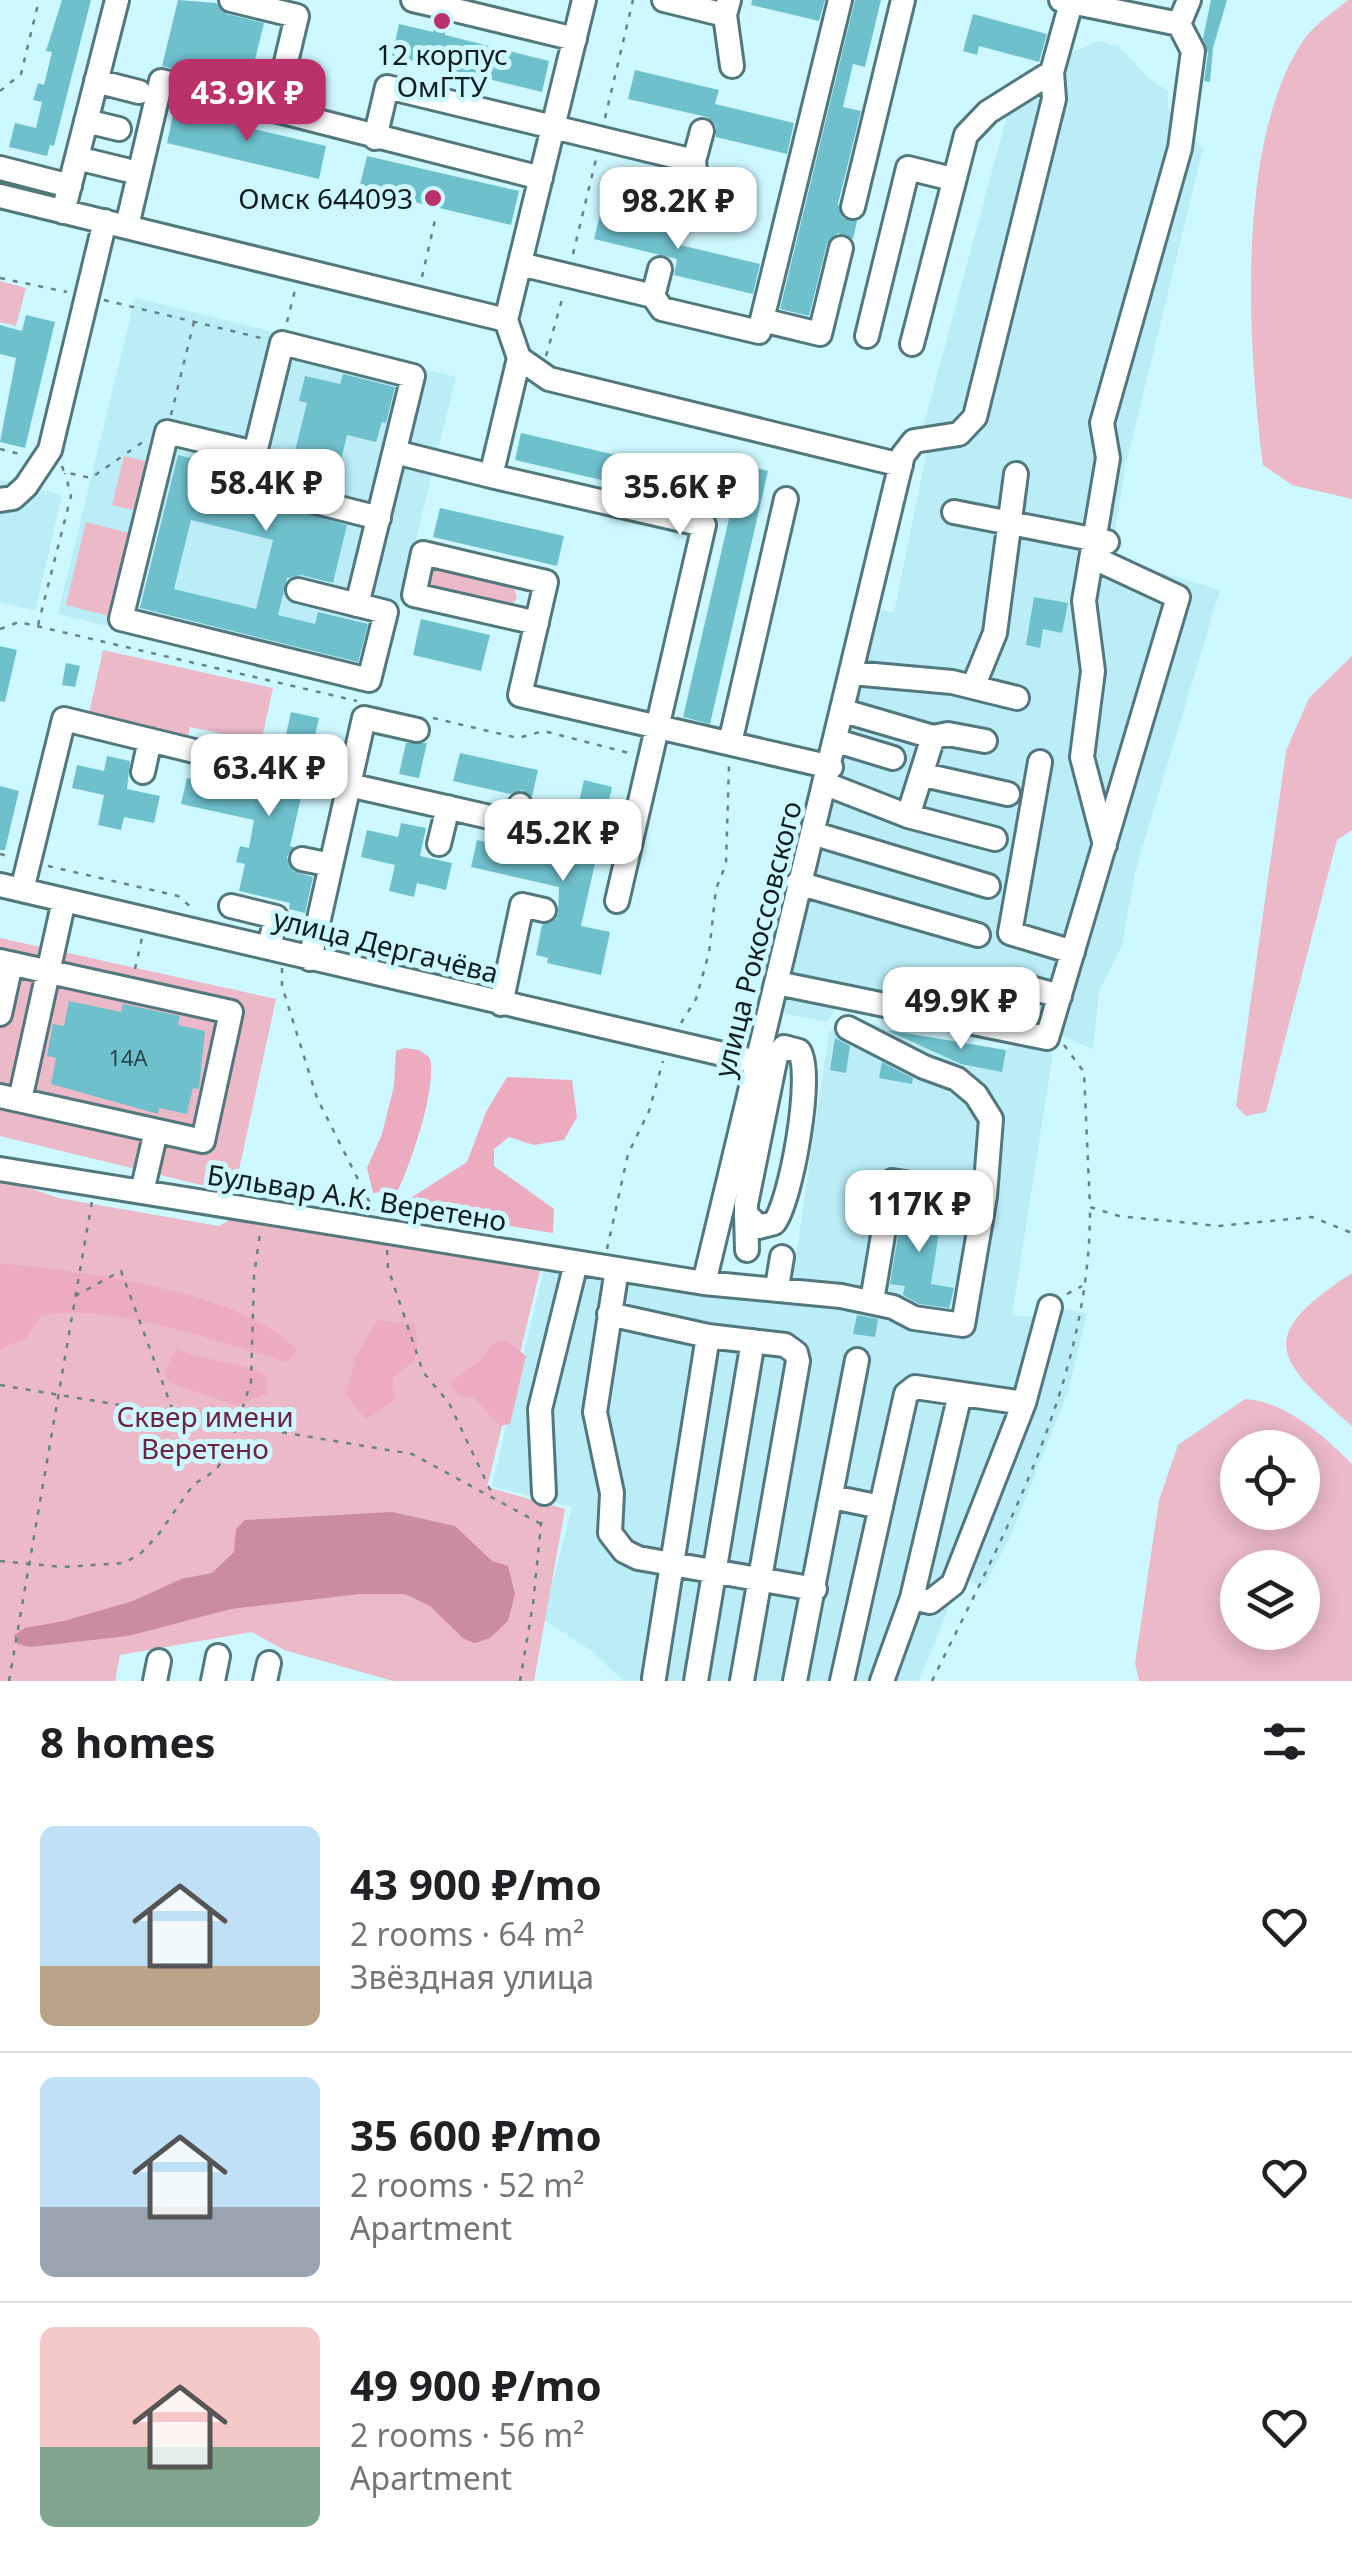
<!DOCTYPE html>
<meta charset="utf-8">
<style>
body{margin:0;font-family:"Noto Sans",sans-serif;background:#f6f6f6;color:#202124;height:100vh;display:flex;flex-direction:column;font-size:38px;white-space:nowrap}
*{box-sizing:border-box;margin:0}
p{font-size:32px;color:#757577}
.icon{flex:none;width:55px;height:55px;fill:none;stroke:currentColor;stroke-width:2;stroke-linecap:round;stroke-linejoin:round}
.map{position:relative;height:1681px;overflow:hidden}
.sheet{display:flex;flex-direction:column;background:#fff;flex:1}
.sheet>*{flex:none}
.buttons{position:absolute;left:1220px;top:1430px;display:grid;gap:20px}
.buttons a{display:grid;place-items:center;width:100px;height:100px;border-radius:50%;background:#fff;box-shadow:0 5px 25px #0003;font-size:50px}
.price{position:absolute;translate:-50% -85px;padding:0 22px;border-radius:20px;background:#fff;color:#222;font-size:32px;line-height:65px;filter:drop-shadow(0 2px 5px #0008)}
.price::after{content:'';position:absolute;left:50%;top:60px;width:30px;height:22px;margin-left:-15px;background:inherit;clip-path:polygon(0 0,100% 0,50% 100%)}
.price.on{background:#bb316c;color:#fff}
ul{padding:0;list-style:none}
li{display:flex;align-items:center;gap:30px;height:250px;padding:0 40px}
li+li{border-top:2px solid #e0e0e0}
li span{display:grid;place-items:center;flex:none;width:280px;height:200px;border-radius:15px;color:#555}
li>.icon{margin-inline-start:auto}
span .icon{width:120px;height:120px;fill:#fffc;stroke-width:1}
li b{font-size:42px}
h2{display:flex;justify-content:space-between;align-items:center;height:120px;padding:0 40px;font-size:42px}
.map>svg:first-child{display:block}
.built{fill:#baedf6}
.green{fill:#ecb9c8;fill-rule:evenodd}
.forest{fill:#edabbf}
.water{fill:#cc8c9f}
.building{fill:#6fc0cd;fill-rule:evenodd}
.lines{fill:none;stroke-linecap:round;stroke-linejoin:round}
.minor-casing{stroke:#52787e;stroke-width:28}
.path{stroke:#668286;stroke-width:2.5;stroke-dasharray:5 8;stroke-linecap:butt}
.minor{stroke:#fff;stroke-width:22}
.poi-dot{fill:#bb316c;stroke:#cef8ff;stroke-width:4}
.labels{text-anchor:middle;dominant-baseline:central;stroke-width:10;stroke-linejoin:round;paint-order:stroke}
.number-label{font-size:22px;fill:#27464c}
.poi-label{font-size:28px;fill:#0f1e21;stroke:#cef8ff}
.street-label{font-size:28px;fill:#0f1e21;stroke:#cef8ff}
.park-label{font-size:28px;fill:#6f2341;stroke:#cef8ff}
</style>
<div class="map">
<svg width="1352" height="1681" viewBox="0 0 1352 1681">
<rect width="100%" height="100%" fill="#cef8ff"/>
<!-- built -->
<path class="built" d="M1097,41L1119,46L1146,76L1168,91V109L1203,149L1125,468L1111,558L1220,590L1135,872L1122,946L1099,991L1093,1049L1045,1029L848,992L827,1022L778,1012L872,609L894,612L930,436L923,427L1008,112L1030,98L1073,52Z
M135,298L456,377L378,693L58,614Z
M0,480L62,495L35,611L0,602Z
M842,1017L884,1026L887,1030L1006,1050L1017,1046L1053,1053L1012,1315L1043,1318L1067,1309L1087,1314L1068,1391L1013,1530L984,1587L961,1578L919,1681H623L592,1651L543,1620L572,1507L492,1486L544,1269L790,1296L829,1033Z"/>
<!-- green -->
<path class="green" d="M1348,0H1352V499L1292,485L1263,465C1248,347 1235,143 1303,41C1313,25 1334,12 1348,0Z
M0,281L26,288L16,326L0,322Z
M124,456L153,463L141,512L112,505Z
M86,522L134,534L113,617L66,605Z
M428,566L512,583L517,598L511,607L427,589Z
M103,650L273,688L261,742L190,727L187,740L88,718Z
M1352,656V830L1337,840L1266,1112L1246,1116L1236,1106L1286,751L1309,698Z
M0,938L276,999L234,1193L0,1136Z
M0,1178L58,1198L219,1226L237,1216L541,1267L487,1487L565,1509L534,1681H393L284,1650L252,1632L120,1655L115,1681H0Z
M1352,1273V1426C1275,1359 1254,1337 1352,1273Z
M1245,1399C1285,1401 1324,1436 1352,1464V1681H1139L1135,1663L1159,1500L1178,1445ZM1238,1448H1302V1512H1238ZM1238,1568H1302V1632H1238Z"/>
<!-- forest -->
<path class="forest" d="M404,1048L419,1050L430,1058C437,1088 411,1163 398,1190L373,1193L367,1168L382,1134L394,1086L396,1051Z
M507,1077L572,1080L577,1117L564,1140L534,1145L509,1137L494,1149V1166L554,1209L553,1233L405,1209L406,1201L467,1162L486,1112Z
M0,1263C82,1272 238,1289 297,1350L287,1362C225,1344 101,1300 41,1316L25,1339L0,1349Z
M377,1320L414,1325L418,1342L415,1361L393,1376L394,1401L365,1419L346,1394L356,1356Z
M507,1341L526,1356L510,1424L500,1426L474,1398L458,1395L450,1383L483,1358L493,1343Z
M177,1349C206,1362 238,1360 266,1376L267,1394L236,1406L168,1382L164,1371Z"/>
<!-- water -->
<path class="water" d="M392,1512L455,1526L492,1561L508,1566L515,1594L508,1621L490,1638L475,1643L464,1639L430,1606L405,1594H360L231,1609L128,1636L30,1647L18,1644L13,1636L25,1628L64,1621L133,1601L181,1579L212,1573L234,1552L236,1529L245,1520Z"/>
<!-- building -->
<path class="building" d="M62,0H91L54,146L50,145L47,156L9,147L15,123L36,128L42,102L33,100L38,83L44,85L52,52L46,51Z
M178,0L216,3L227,14L264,23L248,88L162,66Z
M752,0H825L819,21L751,5Z
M855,0H881L865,67L853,64L843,107L861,111L838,204L843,218L857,221L853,239L838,233L827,244L809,316L780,309Z
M1211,0H1227L1213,48L1210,82L1204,81L1208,53L1203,38Z
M973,14L1047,34L1039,62L979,46L977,55L963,51Z
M436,21L447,24L445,35L549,61L542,92L392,56L399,24L433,32Z
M635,70L719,90L715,104L794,123L787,154L716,137V126L707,117L628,99Z
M174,110L326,146L319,179L167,143Z
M367,156L519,191L511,225L359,189Z
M601,211L684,231L680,245L760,264L753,294L674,275L677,259L594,239Z
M26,315L55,322L25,448L0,442L16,358L0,354V325L22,331Z
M343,374L395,387L386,423L382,422L376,442L347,435L339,469L331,467L326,489L303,483L289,488L285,501L290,509L347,525L333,583L301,575L287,578L278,615L315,624L318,612L368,624L358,662L140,608L178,455L205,462L197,496L252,509L256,496L282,502L307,403L299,401L305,376L340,384ZM191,520L273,540L256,609L174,589Z
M521,433L737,483L741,464L768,471L710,724L683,717L731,510L515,460Z
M440,508L564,536L557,566L433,537Z
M1034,597L1068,603L1062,633L1043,629L1040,648L1026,645Z
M421,619L490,635L481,671L413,655Z
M0,646L17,650L5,702L0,701Z
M66,663L80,666L75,687L62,685Z
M291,712L319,718L290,846L294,847L287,857L293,871L313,877L305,913L289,909L290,903L239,891L245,864L236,862L240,846L249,848L254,820L181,804L187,778L272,798Z
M406,743H427L419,778L399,774Z
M460,753L538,770L532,797L522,790L510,794L453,781Z
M107,756L130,761L127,789L160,796L154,823L124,817L121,830L98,825L104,795L72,788L77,765L104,771Z
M584,780L612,787L581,926L610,932L601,975L547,963L548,958L536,955L542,925L558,914L559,887L471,867L477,840L566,860Z
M0,786L19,791L5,850H0Z
M401,823L426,828L420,856L452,863L446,890L417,883L414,897L389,891L395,865L361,857L367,830L398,837Z
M69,1001L121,1012L123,1004L180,1016L178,1025L205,1031L199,1089L193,1088L187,1114L159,1108L158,1114L51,1084L56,1058L47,1056L53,1024L64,1026Z
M886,1030L1006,1050L1002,1072L961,1064Z
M835,1038L850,1046L846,1073L830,1070Z
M882,1062L913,1078L912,1084L879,1078Z
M904,1200L943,1206L931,1284L954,1288L949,1308L919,1304L903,1295L905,1286L890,1284Z
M857,1315L878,1319L875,1337L853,1334Z"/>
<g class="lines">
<!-- minor casing -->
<g class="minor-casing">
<path id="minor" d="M231,0L297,16L275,108
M413,0L439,6
M584,0L506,320L519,358L491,476L704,525L617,901
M664,0L725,15L729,0
M1061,0L1179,24
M451,9L575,39
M725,15L732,66
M1179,24L1189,0
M96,81L139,92
M86,121L119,129
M375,138L387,87L694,161L702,131
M77,158L126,170
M694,161L700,215
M0,168L70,186
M0,196L506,320
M853,207L903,0
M63,212L117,0
M127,226L161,81L541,178
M520,264L653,296L662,309L759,332L840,0
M653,296L660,269
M762,320L820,334L841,248
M867,336L908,168L952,179
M912,344L966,135L988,112L1052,72
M519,358L549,379L901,465
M395,452L491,476
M300,498L379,518
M0,500L13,498L26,486L50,450L105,221
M954,512L1107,542
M298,590L386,612L369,680L121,619L167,432L255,453L282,343L413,376L357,605
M537,623L414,595L423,553L546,582L520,695L831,767
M852,673L952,682L1017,698
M973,687L995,633L1016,474
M844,711L933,737L908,816
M933,737L948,734L985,741
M837,741L893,758
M730,743L786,499
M1040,762L1010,933L1073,952
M143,772L150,740
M924,775L1008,794
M826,784L908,816L995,839
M349,785L516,823L520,805
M812,833L988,886
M439,844L448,807
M1105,845L1082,757L1093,671L1084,601L1108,458L1102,423L1180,148L1193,51L1179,24
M302,859L331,865
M798,883L978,935
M0,885L757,1062
M22,890L64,719L239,762
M231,906L276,917L269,948
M310,959L364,718L417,730
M0,961L231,1012L203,1141L0,1096
M1005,981L1060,996
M777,983L1047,1038L1178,597L1092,557
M501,1004L522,905L544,910
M0,1014L11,964
M784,1047L799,1051C814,1073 791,1202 774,1223L759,1227L746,1214V1204L776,1056Z
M20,1100L64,900
M0,1169L704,1283L841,1296L893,1307L914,1318L963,1325L985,1196L991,1119L976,1095L957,1079L924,1067L848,1028
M142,1192L156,1131
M746,1214L747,1250
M617,1269L595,1412L612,1493L610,1533L624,1551L638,1558L815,1589
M704,1283L903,455L914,441L959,434L975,417L1054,99L1052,72L1071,3
M777,1287L782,1257
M872,1301L892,1181L985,1196
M609,1314L708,1336L785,1345L796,1353L798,1361L742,1681
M544,1493L540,1409L576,1263
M832,1497L881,1507
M912,1598L930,1602L953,1584L1024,1403L1050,1307
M654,1678L708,1336
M155,1681L159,1661
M213,1681L218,1656
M265,1681L269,1663
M696,1681L753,1341
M795,1681L857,1360
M842,1681L906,1394L915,1387L1024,1403
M882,1681L912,1598L960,1394"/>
</g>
<!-- path -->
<path class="path" d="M0,91L21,74L39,0
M605,118L633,0
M573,254L597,155
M422,277L435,220
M0,278L67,292
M104,300L261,338
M287,322L296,286
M546,356L563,296
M171,415L194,322
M0,449L23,455
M62,466L64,472L91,478L147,439
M38,625L71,496L65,473
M0,629L19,622L357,701
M433,718L518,738L544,731L629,753
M0,854L11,857
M48,866L178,896L192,908
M282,968V986L317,1098L374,1211
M135,969L142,938
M681,1023L696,999L709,953L716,889L726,864L729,765
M1064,1045L1084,1072L1090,1207L1119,1216L1219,1226L1312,1217L1352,1233
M607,1249L628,1154L649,1111L663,1061
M387,1250L388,1268L423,1372L449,1403L494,1498
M1067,1294L1082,1286
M75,1296L121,1271L173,1411
M0,1385L412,1454L541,1524
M0,1561L63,1567L124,1563L140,1554L158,1535L193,1485L216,1470L229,1449L251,1382L254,1276L260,1233
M9,1681L92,1201
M520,1681L533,1604L542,1514
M932,1681C1005,1532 1091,1379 1090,1207"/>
<!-- minor -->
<use href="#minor" class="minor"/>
</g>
<!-- markers -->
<g class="poi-dot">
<circle cx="442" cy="21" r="10"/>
<circle cx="433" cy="198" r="10"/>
</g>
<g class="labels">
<!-- number labels -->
<g class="number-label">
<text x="128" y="1057">14А</text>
</g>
<!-- poi labels -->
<g class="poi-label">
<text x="442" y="54">12 корпус<tspan x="442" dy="32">ОмГТУ</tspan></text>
<text x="413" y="198" text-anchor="end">Омск 644093</text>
</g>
<!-- street labels -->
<g class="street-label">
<text transform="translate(757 939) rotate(-76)">улица Рокоссовского</text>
<text transform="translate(386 945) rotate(14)">улица Дергачёва</text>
<text transform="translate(357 1197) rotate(9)">Бульвар А.К. Веретено</text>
</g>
<!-- park labels -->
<g class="park-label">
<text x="205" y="1416">Сквер имени<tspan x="205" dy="32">Веретено</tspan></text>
</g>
</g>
</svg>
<div class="buttons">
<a><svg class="icon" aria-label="locate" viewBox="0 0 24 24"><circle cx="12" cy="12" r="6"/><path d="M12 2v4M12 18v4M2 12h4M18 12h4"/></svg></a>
<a><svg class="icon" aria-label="layers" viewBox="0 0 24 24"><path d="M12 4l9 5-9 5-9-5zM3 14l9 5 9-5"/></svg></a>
</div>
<b class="price on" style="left:247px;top:144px">43.9K ₽</b>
<b class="price" style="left:678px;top:252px">98.2K ₽</b>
<b class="price" style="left:266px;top:534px">58.4K ₽</b>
<b class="price" style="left:680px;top:538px">35.6K ₽</b>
<b class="price" style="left:269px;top:819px">63.4K ₽</b>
<b class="price" style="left:563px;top:884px">45.2K ₽</b>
<b class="price" style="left:961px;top:1052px">49.9K ₽</b>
<b class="price" style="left:919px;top:1255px">117K ₽</b>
</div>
<section class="sheet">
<h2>8 homes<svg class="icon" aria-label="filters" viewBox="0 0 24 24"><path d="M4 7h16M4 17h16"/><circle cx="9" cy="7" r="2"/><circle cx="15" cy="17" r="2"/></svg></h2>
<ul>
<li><span style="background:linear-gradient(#bfe0f5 70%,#b9a48a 0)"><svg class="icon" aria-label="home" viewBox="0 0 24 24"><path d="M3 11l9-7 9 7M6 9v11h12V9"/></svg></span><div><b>43 900 ₽/mo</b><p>2 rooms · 64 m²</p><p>Звёздная улица</p></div><svg class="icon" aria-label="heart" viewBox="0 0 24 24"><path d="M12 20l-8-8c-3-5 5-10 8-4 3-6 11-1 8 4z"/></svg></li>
<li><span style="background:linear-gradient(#bfe0f5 65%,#9aa5b1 0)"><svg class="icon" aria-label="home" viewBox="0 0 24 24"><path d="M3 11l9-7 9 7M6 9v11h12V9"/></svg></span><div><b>35 600 ₽/mo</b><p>2 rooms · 52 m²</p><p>Apartment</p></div><svg class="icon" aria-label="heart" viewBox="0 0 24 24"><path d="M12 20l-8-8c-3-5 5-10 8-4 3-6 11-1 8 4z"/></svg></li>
<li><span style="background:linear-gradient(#f6c9c9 60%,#7fa58c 0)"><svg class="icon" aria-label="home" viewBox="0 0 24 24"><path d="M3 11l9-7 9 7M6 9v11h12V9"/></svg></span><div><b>49 900 ₽/mo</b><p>2 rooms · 56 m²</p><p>Apartment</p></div><svg class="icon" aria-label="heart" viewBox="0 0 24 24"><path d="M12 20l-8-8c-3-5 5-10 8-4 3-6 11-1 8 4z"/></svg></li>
</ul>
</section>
